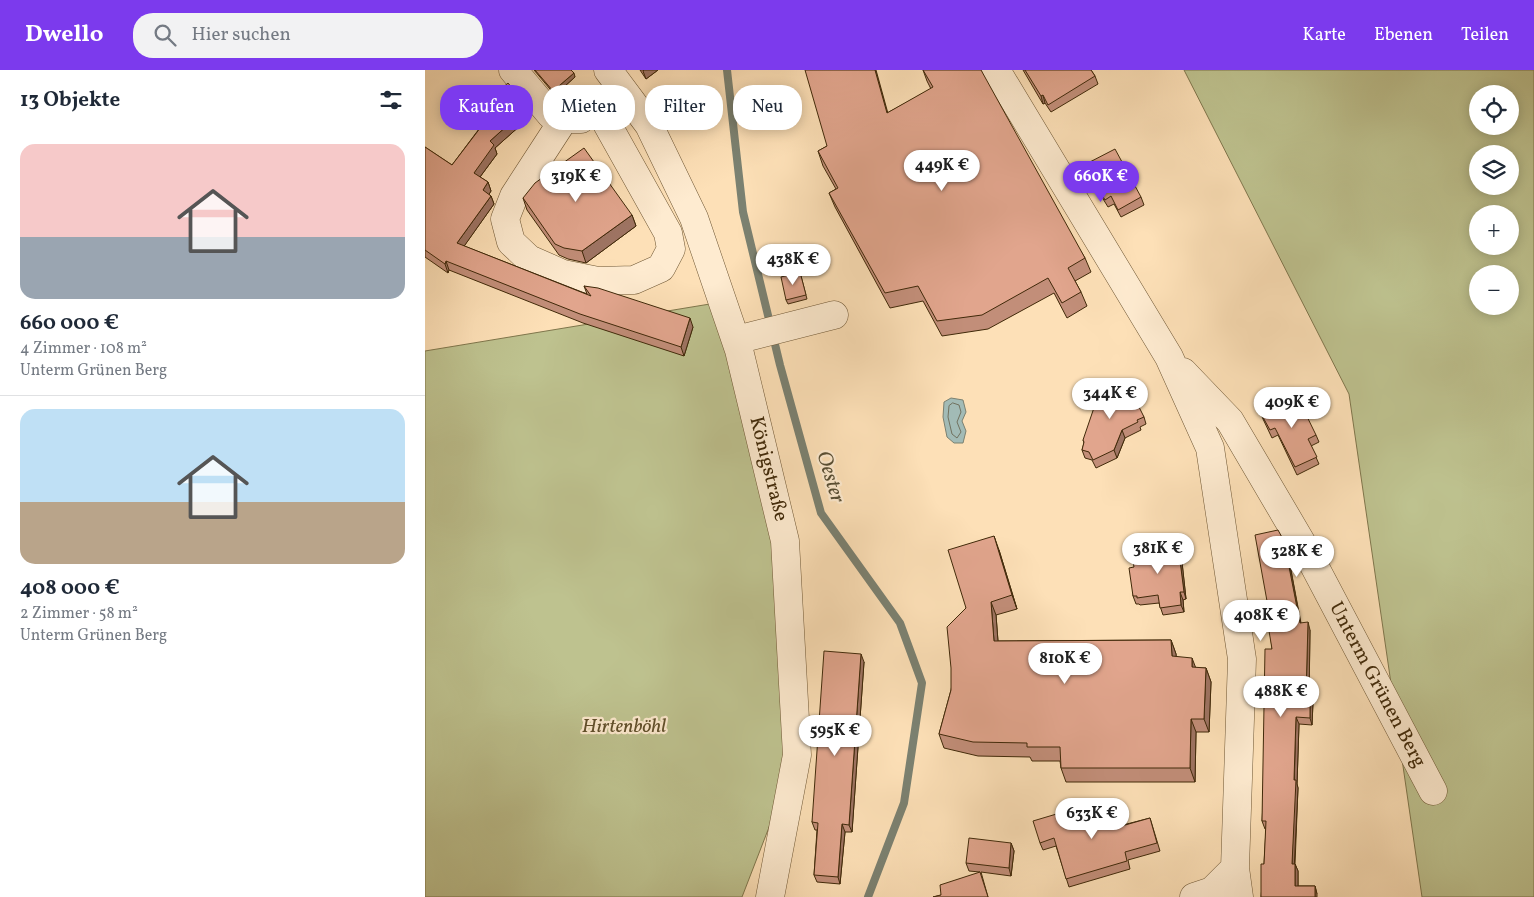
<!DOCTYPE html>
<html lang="de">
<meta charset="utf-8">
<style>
body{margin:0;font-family:Vollkorn,serif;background:#f2f2f3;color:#1f2937;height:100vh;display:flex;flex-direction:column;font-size:19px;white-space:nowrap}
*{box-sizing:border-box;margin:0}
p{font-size:16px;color:#747a83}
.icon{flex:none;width:28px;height:28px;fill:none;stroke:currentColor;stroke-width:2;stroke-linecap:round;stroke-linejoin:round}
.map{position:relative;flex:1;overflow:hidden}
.side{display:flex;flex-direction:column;background:#fff;width:425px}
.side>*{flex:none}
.guide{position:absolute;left:15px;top:15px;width:475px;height:45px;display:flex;gap:10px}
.tools{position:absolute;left:1044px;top:15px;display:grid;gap:10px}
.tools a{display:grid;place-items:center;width:50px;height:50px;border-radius:50%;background:#fff;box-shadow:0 2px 12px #0003;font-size:25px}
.price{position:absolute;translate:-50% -42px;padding:0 11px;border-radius:18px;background:#fff;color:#222;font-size:16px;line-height:32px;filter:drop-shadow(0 1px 2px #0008)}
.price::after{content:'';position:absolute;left:50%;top:30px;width:15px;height:11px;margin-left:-8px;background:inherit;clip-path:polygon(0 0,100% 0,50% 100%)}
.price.selected{background:#7c3aed;color:#fff}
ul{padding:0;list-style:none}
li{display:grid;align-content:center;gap:10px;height:265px;padding:0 20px}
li+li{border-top:1px solid #e0e1e3}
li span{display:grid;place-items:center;height:155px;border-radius:15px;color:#555}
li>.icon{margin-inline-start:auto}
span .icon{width:90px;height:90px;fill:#fffc;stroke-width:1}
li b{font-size:21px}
h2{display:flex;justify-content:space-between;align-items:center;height:60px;padding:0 20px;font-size:21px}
.tag{padding:0 18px;border-radius:20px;background:#fff;box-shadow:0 2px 12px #0003;font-size:18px;line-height:45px}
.tag.selected{background:#7c3aed;color:#fff}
header{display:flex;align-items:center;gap:30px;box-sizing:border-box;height:70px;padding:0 25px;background:#7c3aed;color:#fff}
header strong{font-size:24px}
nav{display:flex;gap:28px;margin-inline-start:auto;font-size:18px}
.search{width:350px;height:45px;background:#f2f2f3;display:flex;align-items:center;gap:12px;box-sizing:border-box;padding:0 18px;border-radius:20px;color:#747a83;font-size:19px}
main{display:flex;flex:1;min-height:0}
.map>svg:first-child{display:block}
.green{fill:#bec28f;stroke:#7f764c;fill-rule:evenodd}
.water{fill:#a2bbb6;stroke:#7b8171}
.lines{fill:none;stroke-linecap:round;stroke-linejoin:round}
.shore{stroke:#717260;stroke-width:1}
.stream{stroke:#7b8171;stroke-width:8}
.minor-casing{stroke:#6f5734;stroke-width:29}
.minor{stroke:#feebd0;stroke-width:28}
.wall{fill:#c28e79;stroke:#402909}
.shaded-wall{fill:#9e7463;stroke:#402909}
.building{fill:#e1a58d;stroke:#402909}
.labels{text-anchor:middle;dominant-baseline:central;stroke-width:4.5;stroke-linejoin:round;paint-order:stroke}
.street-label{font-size:20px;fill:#402909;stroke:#feebd0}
.park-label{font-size:20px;font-style:italic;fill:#604f2a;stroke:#feebd0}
.water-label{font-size:21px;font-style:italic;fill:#584e34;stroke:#feebd0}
</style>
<header>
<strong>Dwello</strong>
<div class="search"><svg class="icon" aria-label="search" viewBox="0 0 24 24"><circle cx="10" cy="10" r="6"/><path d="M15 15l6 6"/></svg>Hier suchen</div>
<nav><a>Karte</a><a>Ebenen</a><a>Teilen</a></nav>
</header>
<main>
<section class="side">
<h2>13 Objekte<svg class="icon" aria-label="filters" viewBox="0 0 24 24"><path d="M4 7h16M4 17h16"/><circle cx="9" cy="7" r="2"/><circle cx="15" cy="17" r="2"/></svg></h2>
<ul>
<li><span style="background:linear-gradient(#f6c9c9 60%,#9aa5b1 0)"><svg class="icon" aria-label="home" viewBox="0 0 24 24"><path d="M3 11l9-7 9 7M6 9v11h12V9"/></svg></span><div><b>660 000 €</b><p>4 Zimmer · 108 m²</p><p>Unterm Grünen Berg</p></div></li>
<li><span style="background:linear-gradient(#bfe0f5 60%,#b9a48a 0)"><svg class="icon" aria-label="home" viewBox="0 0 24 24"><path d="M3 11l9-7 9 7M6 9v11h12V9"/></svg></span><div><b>408 000 €</b><p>2 Zimmer · 58 m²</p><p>Unterm Grünen Berg</p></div></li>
</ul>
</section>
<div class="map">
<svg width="1109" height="827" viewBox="0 0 1109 827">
<rect width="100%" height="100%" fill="#fde0b7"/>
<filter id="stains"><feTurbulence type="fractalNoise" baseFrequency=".004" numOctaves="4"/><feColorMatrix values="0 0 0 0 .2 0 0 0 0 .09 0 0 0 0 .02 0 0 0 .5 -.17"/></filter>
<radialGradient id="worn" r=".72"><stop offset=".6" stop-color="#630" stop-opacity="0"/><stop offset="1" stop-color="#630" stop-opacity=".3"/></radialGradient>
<!-- green -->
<path class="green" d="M759,0H1109V827H997L924,324ZM1052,24H1085V56H1052ZM1052,84H1085V116H1052ZM1052,144H1085V176H1052ZM1052,204H1085V236H1052Z
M297,232L360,471L372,685L317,827H0V281Z"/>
<!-- water -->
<path class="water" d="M526,328L538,330L541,342L537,351L541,361L538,373H529L522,367L518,347L519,332Z"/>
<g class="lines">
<!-- shore -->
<path class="shore" d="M528,333L534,335L536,342L532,352L536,362L532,368L527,364L523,347L524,336Z"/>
<!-- stream -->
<path class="stream" d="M302,0L318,142L355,295L396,443L475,553L497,613L479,733L443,827"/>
<!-- minor casing -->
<g class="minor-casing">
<path id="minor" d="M88,0L126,45L139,49H156
M183,0L224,55L269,148L314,280L360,471L372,685L345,827
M571,0L744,287L785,378L817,589L810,798L787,821L769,827
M139,49L89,126L80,149L86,172L104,189L138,204L173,211L209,210L236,198L246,179L243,163L176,43
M311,270L409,245
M758,302L805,351L882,482L1008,721
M810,798L814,827"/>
</g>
<!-- minor -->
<use href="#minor" class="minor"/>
</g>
<!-- wall -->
<path class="wall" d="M109,0H146L150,7L130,25Z
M215,0H233L221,9Z
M498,0H545L660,188L666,202L650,211L656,222L662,236L642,248L629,223L563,259L517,266L498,231L465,238L410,137L404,123L411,119L398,96L393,81L506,19L502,11Z
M598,0H666L670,6L673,14L626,42L620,33L618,34Z
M53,39L106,46L70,78L72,84L55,107L63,112L66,121L64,124L66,126L69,134L39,176L162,224L159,216L268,257L259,286L158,253L24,200L23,203L0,187V77L27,95L60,51L56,47Z
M661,94L716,127L719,135L696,147L689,134L683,137L672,119L669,111L664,102Z
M98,128L207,145L211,156L161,193L143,189L134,185L102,140Z
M376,206L382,229L363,234L361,230Z
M702,328L719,347L721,354L715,357L716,360L700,368L692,388L671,398L667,390L660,388L657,380L659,373L658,370Z
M835,342L891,365L894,372L886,376L894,394L872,405L853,365L847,368L838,349Z
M753,475L756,483L761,529L758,530L759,542L738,545L734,533L715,535L714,534H711L708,526L709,497Z
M862,479L876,553L885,560L884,625L888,632L887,655L874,654L872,714L873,718L870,794L873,801V816H890L892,824L836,827L839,794L841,759H840L837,751L847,579L842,531Z
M574,480L592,539L571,545L573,571L746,570L751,584V587L770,598H781L786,612L784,662H771L770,712H641L636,698L635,691H607L605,687L553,686L519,678L514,664L526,620L541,538Z
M439,592L427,762H420L415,814L392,812L389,805L392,760H390L387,752Z
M657,745L658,750L676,746L679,753L692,750L694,756L725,748L735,781L703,790L705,799L644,817L631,776L618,780L615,773Z
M586,773L589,781L586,806L556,802L563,827H508L516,825L555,802L544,801L541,793Z"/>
<!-- shaded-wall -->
<path class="shaded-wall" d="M219,0H233L221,9L218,1Z
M450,0H451L467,58L462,43Z
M149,3L150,7L130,25L128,21Z
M618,25L620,33L618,34L616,26Z
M103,37L106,46L70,78L72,84L52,111L49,103L65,71Z
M63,112L66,121L61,129L58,120Z
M66,126L69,134L35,182L32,173Z
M207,145L211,156L161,193L157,181Z
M21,191L24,200L23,203L20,194Z
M265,248L268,257L259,286L256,277Z
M697,360L700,368L692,388L689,380Z
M569,466L574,480L592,539L587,525Z
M859,471L862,479L877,561L875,553Z
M753,475L756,483L761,529L759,522Z
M755,522L758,530L759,542L756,535Z
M566,532L571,545L574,585L569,571Z
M883,552L885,560L884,632L881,625Z
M746,570L751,584L752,600L747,586Z
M436,584L439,592L427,762L424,755Z
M767,588L772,601L767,597Z
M781,598L786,612L784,662L779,649Z
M885,625L888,632L887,655L885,648Z
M871,647L874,654L872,714L873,718L869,801L867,794Z
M766,649L771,662L770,712L765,698Z
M417,754L420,762L415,814L413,807Z
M586,773L589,781L586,806L584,798Z
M870,794L873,801V824L870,816Z
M890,816L892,824V827H890Z"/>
<!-- building -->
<path class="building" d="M110,0H146L149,3L128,21Z
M380,0H450L462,43L508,17L498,0H556L660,188L643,198L656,222L637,233L623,208L557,245L512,251L493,216L460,223L404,123L413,118L393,81L402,76Z
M600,0H666L670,6L623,35L618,25L616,26Z
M83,13L103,37L65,71L69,75L49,103L63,112L58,120L66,126L32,173L166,226L159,216L173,218L265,248L256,277L155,244L21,191L20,194L0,180V77L27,95L62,49L53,39Z
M159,78L207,145L157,181L139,178L130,174L98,128L110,113Z
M690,79L716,127L693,140L686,126L680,130L669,111H670L661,94Z
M375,202L381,225L361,230L356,207Z
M694,311L702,328L708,325L719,347L712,350L713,352L697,360L689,380L668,390L664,382L657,380L659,372L658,370L675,320Z
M871,324L891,365L883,369L892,387L870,397L850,358L845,360L835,342Z
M853,460L859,471L875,553L883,552L881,625H885V648L871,647L869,710H871L867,794H870V816H890V827H836V794H839L841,751H837L840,579H847L839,531H842L830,465Z
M569,466L587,525L566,532L569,571L746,570L747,586L767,588V597L781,598L779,649H766L765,698H636L635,677H602V673L548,672L514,664L526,620V598L522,557L541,538L523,480Z
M753,475L759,522H755L756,535L735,538L733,525L712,528V526H708L704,498L709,497L706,481Z
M399,581L436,584L424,755L417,754L413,807L389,805L393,753L387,752Z
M655,737L657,750L676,746L678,753L692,750L693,757L725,748L732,773L700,782L702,791L641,809L629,768L615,773L608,751Z
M544,768L586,773L584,798L541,793Z
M555,802L563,827H508L516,825L515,815Z"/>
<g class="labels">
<!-- street labels -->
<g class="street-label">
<text transform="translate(343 399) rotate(76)">Königstraße</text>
<text transform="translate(952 615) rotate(62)">Unterm Grünen Berg</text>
</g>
<!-- park labels -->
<g class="park-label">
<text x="199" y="657">Hirtenböhl</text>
</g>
<!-- water labels -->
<g class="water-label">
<text transform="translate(405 407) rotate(73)">Oester</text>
</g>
</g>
<rect width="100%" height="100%" filter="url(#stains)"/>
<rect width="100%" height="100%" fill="url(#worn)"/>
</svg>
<div class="tools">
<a><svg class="icon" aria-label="locate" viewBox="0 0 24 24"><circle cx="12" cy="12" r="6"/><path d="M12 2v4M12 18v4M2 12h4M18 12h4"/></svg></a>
<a><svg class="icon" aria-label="layers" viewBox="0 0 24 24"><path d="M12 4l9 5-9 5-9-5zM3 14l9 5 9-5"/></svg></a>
<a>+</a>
<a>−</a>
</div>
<b class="price" style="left:517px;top:122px">449K €</b>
<b class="price" style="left:151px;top:133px">319K €</b>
<b class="price selected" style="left:676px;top:133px">660K €</b>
<b class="price" style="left:368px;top:216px">438K €</b>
<b class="price" style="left:685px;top:350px">344K €</b>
<b class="price" style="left:867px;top:359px">409K €</b>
<b class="price" style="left:733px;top:505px">381K €</b>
<b class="price" style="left:872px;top:508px">328K €</b>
<b class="price" style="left:836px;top:572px">408K €</b>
<b class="price" style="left:640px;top:615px">810K €</b>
<b class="price" style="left:856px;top:648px">488K €</b>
<b class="price" style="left:410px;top:687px">595K €</b>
<b class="price" style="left:667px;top:770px">633K €</b>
<div class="guide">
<a class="tag selected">Kaufen</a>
<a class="tag">Mieten</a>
<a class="tag">Filter</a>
<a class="tag">Neu</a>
</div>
</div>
</main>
